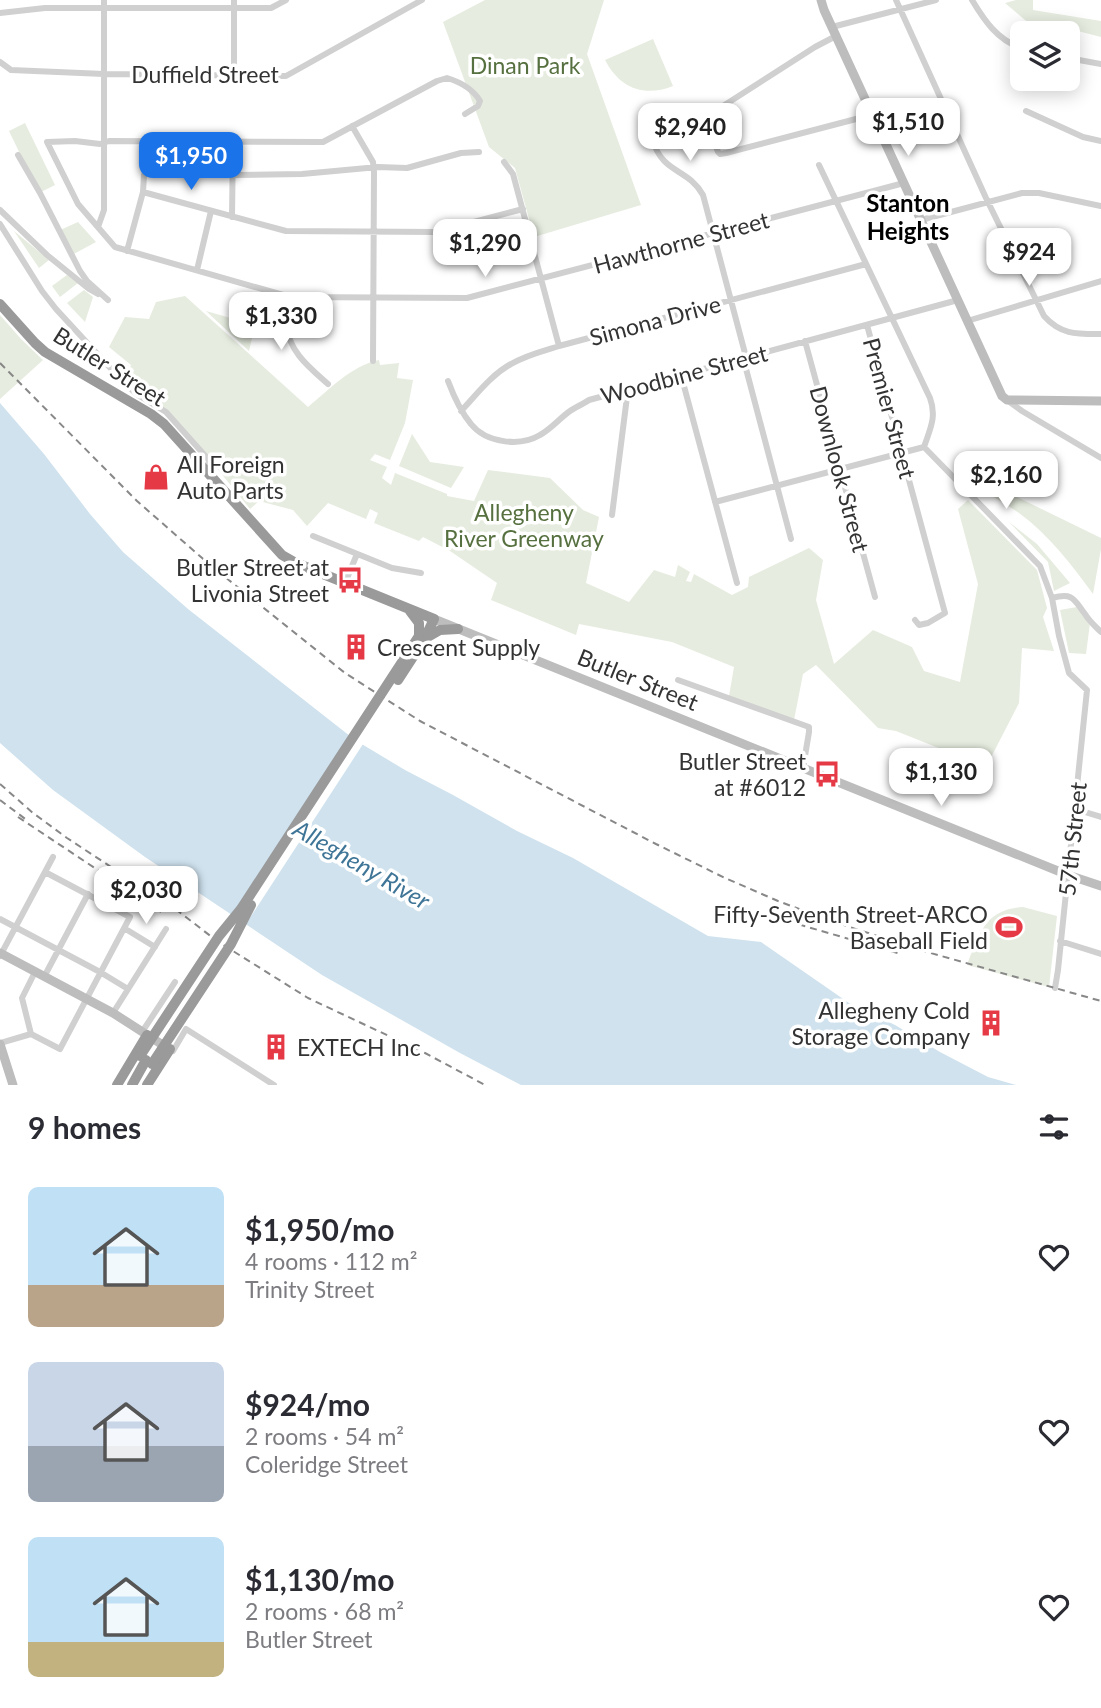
<!DOCTYPE html>
<meta charset="utf-8">
<style>
body{margin:0;font-family:Lato,sans-serif;background:#f7f7f7;color:#2b2b33;height:100vh;display:flex;flex-direction:column;font-size:26px;white-space:nowrap}
*{box-sizing:border-box;margin:0}
p{font-size:23px;color:#7c7c81}
.icon{flex:none;width:38px;height:38px;fill:none;stroke:currentColor;stroke-width:2;stroke-linecap:round;stroke-linejoin:round}
.map{position:relative;height:1085px;overflow:hidden}
.panel{display:flex;flex-direction:column;background:#fff;flex:1}
.panel>*{flex:none}
.controls{position:absolute;left:1010px;top:21px;display:grid;gap:14px}
.controls a{display:grid;place-items:center;width:70px;height:70px;border-radius:10px;background:#fff;box-shadow:0 4px 18px #0003;font-size:35px}
.price{position:absolute;translate:-50% -60px;padding:0 16px;border-radius:14px;background:#fff;color:#222;font-size:23px;line-height:46px;filter:drop-shadow(0 2px 4px #0008)}
.price::after{content:'';position:absolute;left:50%;top:42px;width:21px;height:16px;margin-left:-10px;background:inherit;clip-path:polygon(0 0,100% 0,50% 100%)}
.price.on{background:#1a73e8;color:#fff}
ul{padding:0;list-style:none}
li{display:flex;align-items:center;gap:21px;height:175px;padding:0 28px}
li span{display:grid;place-items:center;flex:none;width:196px;height:140px;border-radius:10px;color:#555}
li>.icon{margin-inline-start:auto}
span .icon{width:84px;height:84px;fill:#fffc;stroke-width:1}
li b{font-size:30px}
h2{display:flex;justify-content:space-between;align-items:center;height:84px;padding:0 28px;font-size:30px}
.map>svg:first-child{display:block}
.green{fill:#e6ecdf}
.water{fill:#cfe2ee}
.pier{fill:#fff}
.lines{fill:none;stroke-linecap:round;stroke-linejoin:round}
.street{stroke:#d0d0d0;stroke-width:6}
.secondary{stroke:#bdbdbd;stroke-width:9}
.highway{stroke:#9a9a9a;stroke-width:10}
.rail{stroke:#888;stroke-width:2;stroke-dasharray:7 5;stroke-linecap:butt}
.highway-bridge{stroke:#9a9a9a;stroke-width:10}
.labels{text-anchor:middle;dominant-baseline:central;stroke-width:7;stroke-linejoin:round;paint-order:stroke}
.park-label{font-size:23px;fill:#56703f;stroke:#fff}
.street-label{font-size:23px;fill:#333;stroke:#fff}
.poi-label{font-size:23px;fill:#333;stroke:#fff;text-anchor:end}
.neighbourhood-label{font-size:24px;font-weight:bold;fill:#000;stroke:#fff}
.water-label{font-size:24px;font-style:italic;fill:#3f7597;stroke:#fff}
</style>
<div class="map">
<svg width="1101" height="1085" viewBox="0 0 1101 1085">
<rect width="100%" height="100%" fill="#fff"/>
<!-- green -->
<path class="green" d="M485,0H604L587,54L641,205L534,237L515,168L489,147L443,22Z
M1016,0H1033V10L1101,21V37L1074,30L1032,26L1005,3Z
M653,39L673,86C643,98 619,87 605,60Z
M25,123L55,185L39,193L9,131Z
M78,222L96,242L70,256L58,231Z
M14,231L49,260L39,268Z
M67,275L78,283L60,297L52,286Z
M84,290L93,297L85,322L67,303Z
M185,296L308,407C330,389 351,366 379,360L380,365L399,363L397,378L413,380L405,423L390,460L375,454L370,460L387,467L382,478L391,485L395,473L447,494V496L474,501L488,470L550,478L583,510L599,517L586,583L629,602L654,570L675,577L678,565L690,572L686,581L691,582L694,574L732,595L748,587L749,577L809,548L823,560L816,600L834,664L873,630L912,647L924,671L960,682L978,584L958,509L968,500L1037,570L1047,608L1043,617L1054,651L1022,648L1019,703L986,767L896,731L878,728L816,665L803,674L794,720L729,696L734,667L672,642L579,624L576,635L491,600L497,583L450,551L423,537L419,541L374,523L378,513L370,509L366,519L328,503L307,526L293,510L259,501L250,509L194,440L145,396L127,377L131,365L109,347L125,317L149,319L156,302Z
M206,311L255,325L249,351Z
M0,315L21,339L43,360L0,399Z
M412,434L430,462L464,467L451,488L399,466Z
M974,476L1101,538V549L1093,594C1071,564 1049,535 1019,513C1003,502 985,492 968,482Z
M1009,522L1037,544L1070,583L1054,591L1048,562Z
M1077,607L1090,623L1086,654L1069,653L1060,610Z
M1023,907L1057,916L1049,987L967,965C979,934 985,909 1023,907Z"/>
<!-- water -->
<path class="water" d="M0,403L44,454L90,514L123,552L188,609L355,740L405,770L453,795L517,831L573,858L708,936L761,942L849,1003L895,1025L940,1052L988,1077L1016,1085H521L460,1053L322,975L145,857L53,790L0,743Z"/>
<!-- pier -->
<path class="pier" d="M357,737L365,741L244,927L230,918Z"/>
<g class="lines">
<!-- street -->
<path class="street" d="M896,0L986,198L1044,316C1061,335 1077,334 1101,334
M972,0C984,20 998,41 1022,48
M0,13L45,8H271L286,0
M832,27L936,0
M836,36L815,47L709,115L706,117V121L718,152L720,154L726,153L856,119L871,113
M1068,58L1101,64
M0,62L11,70L104,74L286,76L422,0
M234,75V0
M1026,111L1083,137L1101,141
M465,114L478,106L480,101C473,89 460,82 447,78L437,81L323,142L109,141L100,144L75,141L47,142L78,204L115,247L290,297L467,298L904,183
M352,126L373,162L374,172L373,361
M653,141C663,174 688,168 703,195L746,357L745,365L791,539
M18,155L40,193L80,271L87,281L108,300
M504,162L513,174L559,346
M819,165L930,398C937,417 930,429 924,447
M232,175L302,174L378,167L407,168L461,153L479,152
M143,192L286,231L436,232L523,209
M0,210L47,255L89,289L98,294
M232,217L233,142
M921,220L1022,193H1039L1101,206
M0,224L42,291L56,309L126,385L138,395L166,412L208,459L210,465L209,473
M98,227L104,210V0
M127,251L143,192L144,175
M197,270L211,211
M290,297C290,306 287,316 287,325C288,351 310,368 328,384
M967,321L1101,281
M867,325L945,613L928,623L919,625L915,620
M805,341L875,597
M681,375L737,583
M448,381C454,397 460,411 471,424C486,443 520,447 540,435C551,429 560,418 570,411C576,407 583,404 589,400L958,300
M1007,400L1022,411L1101,458
M461,411C477,394 491,375 511,364C526,355 543,351 559,346L866,264
M924,447L1040,566L1052,598L1059,636L1069,673L1087,690L1058,970L1055,988
M715,502L924,447
M612,515L628,389
M313,536L392,568L421,573
M345,583L357,554
M1052,598C1074,592 1074,600 1085,614C1089,621 1096,627 1101,632
M678,680L809,727V732L803,768
M1075,809L1101,817
M0,919L100,972L128,989
M124,928L155,947
M1060,941L1101,954
M0,956L53,857
M35,972L22,998L31,1034L60,1049L130,917L45,872
M44,977L88,894
M113,1013L166,929
M142,1032L175,982
M0,1043L31,1034
M173,1051L186,1029L274,1085"/>
<!-- secondary -->
<path class="secondary" d="M821,0L824,10L1002,396L1007,400L1101,401
M434,619L1068,875L1101,886
M0,953L113,1013L169,1049
M0,1044L13,1085"/>
<!-- highway -->
<path class="highway" d="M0,304L35,343L45,352L151,414L164,424L282,555L296,563L434,619
M410,611L419,623V636
M426,638L440,630L458,629
M398,680L424,640L434,619
M117,1085L147,1035
M132,1085L146,1060
M147,1085L170,1049"/>
<!-- rail -->
<path class="rail" d="M0,363L137,501L210,565L345,673L420,721L656,844L725,878L778,901L828,920L927,952L1101,1001
M0,784L33,813L67,838L178,911L217,941L308,998L425,1053L485,1085
M0,800L28,821
M18,817L161,912
M787,921L901,954"/>
<!-- highway-bridge -->
<path class="highway-bridge" d="M140,1056L219,936L241,909L419,636
M152,1064L231,944L251,905"/>
</g>
<!-- icons -->
<defs>
<g id="shop-bare" transform="scale(2.1)"><path d="M-5-2.5h2.3a2.7 3.5 0 0 1 5.4 0H5L5.5 6h-11ZM-1.5-2.5h3a1.5 2.3 0 0 0-3 0Z" fill="#e63946" stroke="#fff" stroke-width="2.5" paint-order="stroke"/></g>
<g id="bus-bare" transform="scale(2.1)"><path d="M-5-6H5V4H4V6H2V4H-2V6H-4V4H-5ZM-3.5-4V0h7V-4ZM-3.5 1.2v1.5H-2V1.2ZM2 1.2v1.5H3.5V1.2Z" fill="#e63946" stroke="#fff" stroke-width="2.5" paint-order="stroke"/></g>
<g id="building-bare" transform="scale(2.1)"><path d="M-4-6H4V6H1V3H-1V6H-4ZM-2.5-4.3h1.7v1.8h-1.7ZM.8-4.3h1.7v1.8H.8ZM-2.5-1h1.7V.8h-1.7ZM.8-1h1.7V.8H.8Z" fill="#e63946" stroke="#fff" stroke-width="2.5" paint-order="stroke"/></g>
<g id="stadium-bare" transform="scale(2.1)"><path d="M0-5a6.5 5 0 1 0 0 10a6.5 5 0 1 0 0-10ZM-3.5-1.8h7v3.6h-7Z" fill="#e63946" stroke="#fff" stroke-width="2.5" paint-order="stroke"/></g>
</defs>
<g fill-rule="evenodd">
<use href="#shop-bare" x="156" y="477"/>
<use href="#bus-bare" x="350" y="580"/>
<use href="#building-bare" x="356" y="647"/>
<use href="#bus-bare" x="827" y="774"/>
<use href="#stadium-bare" x="1009" y="927"/>
<use href="#building-bare" x="991" y="1023"/>
<use href="#building-bare" x="276" y="1047"/>
</g>
<g class="labels">
<!-- park labels -->
<g class="park-label">
<text x="525" y="65">Dinan Park</text>
<text x="524" y="512">Allegheny<tspan x="524" dy="26">River Greenway</tspan></text>
</g>
<!-- street labels -->
<g class="street-label">
<text x="205" y="74">Duffield Street</text>
<text transform="translate(681 242) rotate(-15)">Hawthorne Street</text>
<text transform="translate(655 320) rotate(-15)">Simona Drive</text>
<text transform="translate(110 366) rotate(32)">Butler Street</text>
<text transform="translate(684 374) rotate(-15)">Woodbine Street</text>
<text transform="translate(890 408) rotate(75)">Premier Street</text>
<text transform="translate(840 469) rotate(75)">Downlook Street</text>
<text transform="translate(638 679) rotate(22)">Butler Street</text>
<text transform="translate(1072 839) rotate(-84)">57th Street</text>
</g>
<!-- poi labels -->
<g class="poi-label">
<text x="177" y="464" text-anchor="start">All Foreign<tspan x="177" dy="26">Auto Parts</tspan></text>
<text x="329" y="567">Butler Street at<tspan x="329" dy="26">Livonia Street</tspan></text>
<text x="377" y="647" text-anchor="start">Crescent Supply</text>
<text x="806" y="761">Butler Street<tspan x="806" dy="26">at #6012</tspan></text>
<text x="988" y="914">Fifty-Seventh Street-ARCO<tspan x="988" dy="26">Baseball Field</tspan></text>
<text x="970" y="1010">Allegheny Cold<tspan x="970" dy="26">Storage Company</tspan></text>
<text x="297" y="1047" text-anchor="start">EXTECH Inc</text>
</g>
<!-- neighbourhood labels -->
<g class="neighbourhood-label">
<text x="908" y="202">Stanton<tspan x="908" dy="28">Heights</tspan></text>
</g>
<!-- water labels -->
<g class="water-label">
<text transform="translate(362 864) rotate(30)">Allegheny River</text>
</g>
</g>
</svg>
<div class="controls">
<a><svg class="icon" aria-label="layers" viewBox="0 0 24 24"><path d="M12 4l9 5-9 5-9-5zM3 14l9 5 9-5"/></svg></a>
</div>
<b class="price" style="left:908px;top:158px">$1,510</b>
<b class="price" style="left:690px;top:163px">$2,940</b>
<b class="price on" style="left:191px;top:192px">$1,950</b>
<b class="price" style="left:485px;top:279px">$1,290</b>
<b class="price" style="left:1029px;top:288px">$924</b>
<b class="price" style="left:281px;top:352px">$1,330</b>
<b class="price" style="left:1006px;top:511px">$2,160</b>
<b class="price" style="left:941px;top:808px">$1,130</b>
<b class="price" style="left:146px;top:926px">$2,030</b>
</div>
<section class="panel">
<h2>9 homes<svg class="icon" aria-label="filters" viewBox="0 0 24 24"><path d="M4 7h16M4 17h16"/><circle cx="9" cy="7" r="2"/><circle cx="15" cy="17" r="2"/></svg></h2>
<ul>
<li><span style="background:linear-gradient(#bfe0f5 70%,#b9a48a 0)"><svg class="icon" aria-label="home" viewBox="0 0 24 24"><path d="M3 11l9-7 9 7M6 9v11h12V9"/></svg></span><div><b>$1,950/mo</b><p>4 rooms · 112 m²</p><p>Trinity Street</p></div><svg class="icon" aria-label="heart" viewBox="0 0 24 24"><path d="M12 20l-8-8c-3-5 5-10 8-4 3-6 11-1 8 4z"/></svg></li>
<li><span style="background:linear-gradient(#c9d6e8 60%,#9aa5b1 0)"><svg class="icon" aria-label="home" viewBox="0 0 24 24"><path d="M3 11l9-7 9 7M6 9v11h12V9"/></svg></span><div><b>$924/mo</b><p>2 rooms · 54 m²</p><p>Coleridge Street</p></div><svg class="icon" aria-label="heart" viewBox="0 0 24 24"><path d="M12 20l-8-8c-3-5 5-10 8-4 3-6 11-1 8 4z"/></svg></li>
<li><span style="background:linear-gradient(#bfe0f5 75%,#c2b280 0)"><svg class="icon" aria-label="home" viewBox="0 0 24 24"><path d="M3 11l9-7 9 7M6 9v11h12V9"/></svg></span><div><b>$1,130/mo</b><p>2 rooms · 68 m²</p><p>Butler Street</p></div><svg class="icon" aria-label="heart" viewBox="0 0 24 24"><path d="M12 20l-8-8c-3-5 5-10 8-4 3-6 11-1 8 4z"/></svg></li>
</ul>
</section>
